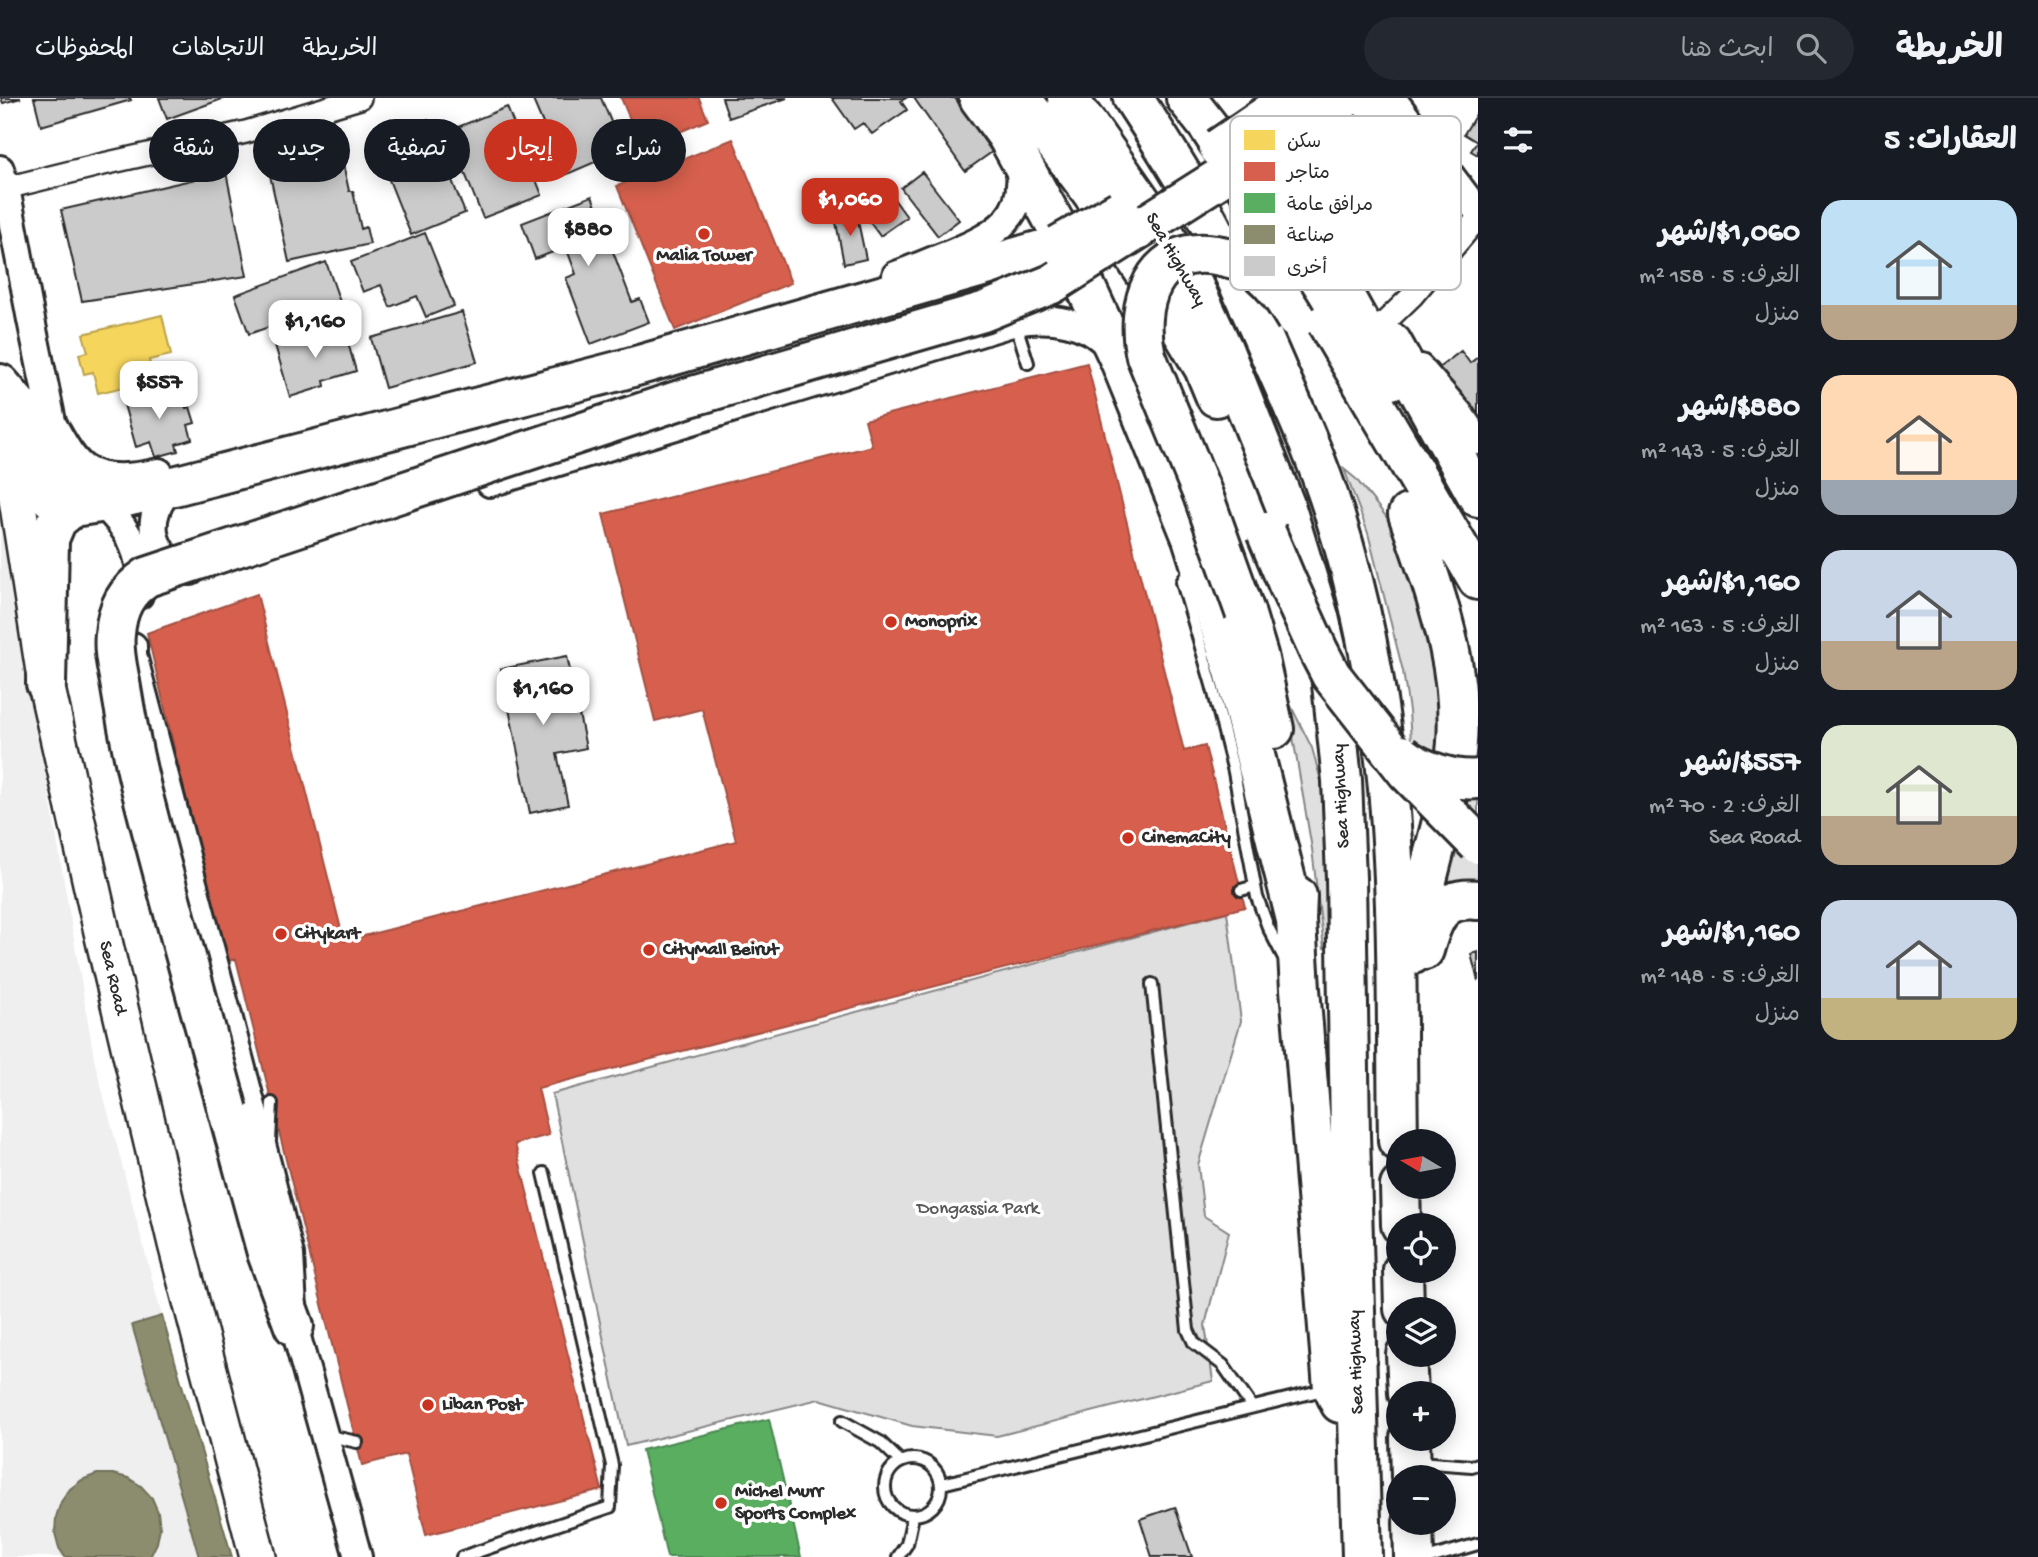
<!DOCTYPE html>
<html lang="ar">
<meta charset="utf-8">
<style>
body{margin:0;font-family:"Gochi Hand","Playpen Sans Arabic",sans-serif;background:#242831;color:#f1f3f6;direction:rtl;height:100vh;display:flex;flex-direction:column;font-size:26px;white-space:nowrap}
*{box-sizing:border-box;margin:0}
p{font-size:23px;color:#9ea1a6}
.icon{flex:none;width:38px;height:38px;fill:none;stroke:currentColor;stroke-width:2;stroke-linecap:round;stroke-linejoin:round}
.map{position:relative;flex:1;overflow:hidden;direction:ltr}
.drawer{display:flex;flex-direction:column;background:#171b24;width:560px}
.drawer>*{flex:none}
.top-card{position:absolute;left:21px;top:21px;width:665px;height:63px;direction:rtl;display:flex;gap:14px}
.needle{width:46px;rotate:280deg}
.fabs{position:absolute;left:1386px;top:1031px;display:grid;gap:14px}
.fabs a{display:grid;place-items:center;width:70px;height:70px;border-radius:50%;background:#171b24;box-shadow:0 4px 18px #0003;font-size:35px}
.price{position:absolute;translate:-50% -60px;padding:0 16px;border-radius:14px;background:#fff;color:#222;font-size:23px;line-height:46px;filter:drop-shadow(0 2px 4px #0008)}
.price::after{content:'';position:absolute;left:50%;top:42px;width:21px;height:16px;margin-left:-10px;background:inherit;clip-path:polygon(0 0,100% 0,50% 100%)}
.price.current{background:#c8321e;color:#fff}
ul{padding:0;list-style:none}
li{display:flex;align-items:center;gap:21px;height:175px;padding:0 21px}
li span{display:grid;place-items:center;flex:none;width:196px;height:140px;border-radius:21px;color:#555}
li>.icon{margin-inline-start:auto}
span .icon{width:84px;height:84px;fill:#fffc;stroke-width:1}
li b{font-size:30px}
h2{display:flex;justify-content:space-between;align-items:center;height:84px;padding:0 21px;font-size:30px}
.pill{padding:0 24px;border-radius:32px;background:#171b24;box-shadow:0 4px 18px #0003;font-size:24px;line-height:63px}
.pill.current{background:#c8321e;color:#fff}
header{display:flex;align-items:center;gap:42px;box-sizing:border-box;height:98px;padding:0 35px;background:#171b24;border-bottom:2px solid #363941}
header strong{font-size:33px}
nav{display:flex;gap:38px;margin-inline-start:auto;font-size:24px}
.search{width:490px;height:63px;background:#242831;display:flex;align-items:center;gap:18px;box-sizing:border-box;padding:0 24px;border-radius:38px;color:#9ea1a6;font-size:26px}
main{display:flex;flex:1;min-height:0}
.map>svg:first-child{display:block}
.built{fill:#efefef}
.green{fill:#e0e0e0;stroke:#868686;stroke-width:2}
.homes{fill:#f6d55c;stroke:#b9a24d;stroke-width:2}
.shops{fill:#d6604d;stroke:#a35043;stroke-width:2}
.public{fill:#5aae61;stroke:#4c8751;stroke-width:2}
.industry{fill:#8c8c6e;stroke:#6f6f5a;stroke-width:2}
.building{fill:#cbcbcb;stroke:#2b2b2b;stroke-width:2}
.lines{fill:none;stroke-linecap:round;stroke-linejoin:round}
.service-casing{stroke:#2b2b2b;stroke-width:16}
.minor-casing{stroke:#2b2b2b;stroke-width:26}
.tertiary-casing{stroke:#2b2b2b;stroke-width:32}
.trunk-casing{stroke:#2b2b2b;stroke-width:40}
.motorway-casing{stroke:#2b2b2b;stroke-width:44}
.service{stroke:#fff;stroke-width:10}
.minor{stroke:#fff;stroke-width:21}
.tertiary{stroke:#fff;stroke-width:26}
.trunk{stroke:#fff;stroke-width:35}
.motorway{stroke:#fff;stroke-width:38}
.motorway-bridge-casing{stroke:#2b2b2b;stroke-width:44;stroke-linecap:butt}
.motorway-bridge{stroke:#fff;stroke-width:38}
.poi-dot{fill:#c8321e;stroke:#fff;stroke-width:2.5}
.labels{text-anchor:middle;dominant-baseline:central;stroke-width:7;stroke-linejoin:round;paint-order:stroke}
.poi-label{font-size:19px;font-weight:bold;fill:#2b2b2b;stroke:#fff;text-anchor:start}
.street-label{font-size:19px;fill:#2b2b2b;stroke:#fff}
.park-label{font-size:19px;fill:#585858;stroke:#fff}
.key{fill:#fff;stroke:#bfbfbf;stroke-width:2}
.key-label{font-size:19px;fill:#2b2b2b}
</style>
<header>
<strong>الخريطة</strong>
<div class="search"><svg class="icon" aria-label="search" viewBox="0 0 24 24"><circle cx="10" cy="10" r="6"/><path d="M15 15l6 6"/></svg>ابحث هنا</div>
<nav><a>الخريطة</a><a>الاتجاهات</a><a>المحفوظات</a></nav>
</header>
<main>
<section class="drawer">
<h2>العقارات: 5<svg class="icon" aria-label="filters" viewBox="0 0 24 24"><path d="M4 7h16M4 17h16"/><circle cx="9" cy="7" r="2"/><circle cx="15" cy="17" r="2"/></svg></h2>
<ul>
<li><span style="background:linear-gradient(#bfe0f5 75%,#b9a48a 0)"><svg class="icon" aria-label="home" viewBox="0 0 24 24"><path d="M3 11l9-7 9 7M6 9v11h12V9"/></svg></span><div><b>$1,060/شهر</b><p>الغرف: 5 · 158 m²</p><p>منزل</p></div></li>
<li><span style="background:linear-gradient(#ffd9b3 75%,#9aa5b1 0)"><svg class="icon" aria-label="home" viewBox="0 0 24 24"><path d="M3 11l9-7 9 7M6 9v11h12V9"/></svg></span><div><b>$880/شهر</b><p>الغرف: 5 · 143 m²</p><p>منزل</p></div></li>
<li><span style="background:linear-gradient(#c9d6e8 65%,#b9a48a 0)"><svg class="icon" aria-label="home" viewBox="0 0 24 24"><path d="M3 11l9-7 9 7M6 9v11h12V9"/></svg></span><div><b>$1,160/شهر</b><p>الغرف: 5 · 163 m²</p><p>منزل</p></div></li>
<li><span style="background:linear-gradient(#dfe7d0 65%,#b9a48a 0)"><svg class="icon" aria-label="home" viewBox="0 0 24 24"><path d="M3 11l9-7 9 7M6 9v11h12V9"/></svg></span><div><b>$557/شهر</b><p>الغرف: 2 · 70 m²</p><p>Sea Road</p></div></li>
<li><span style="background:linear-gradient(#c9d6e8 70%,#c2b280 0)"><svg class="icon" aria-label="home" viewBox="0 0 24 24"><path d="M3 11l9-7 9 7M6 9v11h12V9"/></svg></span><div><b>$1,160/شهر</b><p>الغرف: 5 · 148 m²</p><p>منزل</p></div></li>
</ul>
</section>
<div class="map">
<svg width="1478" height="1459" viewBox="0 0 1478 1459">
<rect width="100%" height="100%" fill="#fff"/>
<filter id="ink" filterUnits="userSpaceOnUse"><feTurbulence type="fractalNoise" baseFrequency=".0143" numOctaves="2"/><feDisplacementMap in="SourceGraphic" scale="14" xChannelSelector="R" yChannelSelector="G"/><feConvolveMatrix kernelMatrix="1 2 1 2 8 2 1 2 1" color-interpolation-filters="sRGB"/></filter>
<g filter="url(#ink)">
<!-- built -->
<path class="built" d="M0,408L95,965L162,1218L232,1459H0Z"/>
<!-- green -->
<path class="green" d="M1344,371L1356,381L1397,432L1436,523L1444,667L1411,644L1409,613L1403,573L1368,435Z
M1458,542L1478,579V795L1436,804Z
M1286,598L1312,650L1321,683L1329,832L1324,851L1312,751Z
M1227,814L1241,923L1198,1067L1204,1118L1229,1134L1205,1227L1213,1283L997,1338L912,1328L819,1301L626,1348L552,996Z"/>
<!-- homes -->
<path class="homes" d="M162,217L171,257L149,262L154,282L98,295L93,274L84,276L79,256L88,254L83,236Z"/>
<!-- shops -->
<path class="shops" d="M621,0H699L708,22L642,50Z
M733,41L791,185L675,232L617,88Z
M1087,265L1184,653L1205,648L1245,809L538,990L549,1037L515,1046L602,1392L426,1437L406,1356L362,1367L236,861L225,864L147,535L257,496L344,843L736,743L702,611L655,623L603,416L872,348L865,322Z"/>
<!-- public -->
<path class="public" d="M769,1321L801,1459H667L642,1352Z"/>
<!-- industry -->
<path class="industry" d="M162,1218L232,1459H199L132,1227Z
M97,1376H113L128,1380L141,1388L152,1400L158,1414L160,1430L157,1445L150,1459H65L59,1450L55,1435L56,1419L61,1404L70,1391L82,1382Z"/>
<!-- building -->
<path class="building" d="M1,0H21L3,5Z
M34,0H130L131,2L41,28Z
M159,0H225L167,21Z
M532,0H601L623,52L565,77Z
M722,0H787L729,20Z
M832,0H906L901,3L907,12L872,36L863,25L854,31Z
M914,0H955L992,54L965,73Z
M507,9L542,97L483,120L448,33Z
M1478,13V57L1471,53L1477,44L1464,36Z
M428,22L465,115L411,137L374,44Z
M340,52L349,93H353L361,131L366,129L370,146L289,164L268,68Z
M226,74L247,178L82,203L61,112Z
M922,74L959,122L938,138L901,90Z
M891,97L907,119L880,138L864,116Z
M592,98L632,204L640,201L649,224L591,246L566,180L576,176L566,149L535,161L522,125Z
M856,114L866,161L844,166L835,119Z
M425,135L454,208L426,219L417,198L390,209L381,187L363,194L351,164Z
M326,164L340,204L249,236L235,197Z
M462,214L477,264L385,290L371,240Z
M343,227L356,273L324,283L325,288L290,299L275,247Z
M1461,253L1470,265L1478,259V318L1474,317L1436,272Z
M169,290L172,299L182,297L186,310L190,309L195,325L188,327L192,341L176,346L178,353L156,359L151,344L136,349L123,303Z
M567,558L586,650L557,656L568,707L530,715L501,571Z
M1478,854V883L1471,856Z
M1175,1409L1192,1459H1152L1140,1421Z"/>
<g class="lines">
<!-- service casing -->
<g class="service-casing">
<path id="service" d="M1015,224L1028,265
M1191,469L1182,484L1212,587L1234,674L1257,799L1268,829L1284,860
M1241,792L1255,788
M1152,886L1188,1232L1194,1245L1223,1267L1252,1309
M270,1042L272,1005
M842,1323L880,1344L900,1363
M325,1337L357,1344
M885 1389a28 28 0 1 1 56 0a28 28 0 1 1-56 0Z
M1418,1364L1472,1368L1478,1366
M942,1386L1327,1291
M462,1459L610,1409L612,1367L544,1075
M898,1459L907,1446L913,1418
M1433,1459L1478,1446"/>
</g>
<!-- minor casing -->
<g class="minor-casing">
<path id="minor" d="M6,90L99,67L246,34L360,0
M1381,228L1412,198L1478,120"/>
</g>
<!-- tertiary casing -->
<g class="tertiary-casing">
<path id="tertiary" d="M1392,0L1478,114
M0,71L6,90L31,222L60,362C63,368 66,376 70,382C78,392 91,397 101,405C128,428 146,462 139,497
M896,177C915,170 933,162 952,155C996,136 1028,120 1019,65
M1420,270L1459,315L1478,343
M52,325C61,340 70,360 84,370C103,384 138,379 159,374
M490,385L1015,224C1049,218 1088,222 1111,251
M174,388C141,415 149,462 191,473
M133,548V557L269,1073L290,1157L294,1228L358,1459"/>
</g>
<!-- trunk casing -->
<g class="trunk-casing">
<path id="trunk" d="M0,293L46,586L105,847L176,1146L258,1459"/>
</g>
<!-- motorway casing -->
<g class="motorway-casing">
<path id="motorway" d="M979,0L1007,38L1063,140L1121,265L1192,440L1234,573L1296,822
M1021,0L1093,96L1167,208L1204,270L1216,299
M1067,0L1087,26L1166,139L1194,189L1223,251L1285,407L1319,519L1330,567L1342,682L1346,780L1350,1036L1362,1459
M1133,0C1160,42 1187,83 1210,127C1235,174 1256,224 1277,272C1298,319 1319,366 1334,415C1361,500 1378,591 1387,680C1399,800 1396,922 1398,1043
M1186,0L1208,28L1241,79L1478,482
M1275,88L1325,163L1391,282
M1310,137C1306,124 1305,112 1305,99C1306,86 1307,72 1313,61C1325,37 1363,15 1384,0
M1392,245L1478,399
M0,286L18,307L24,316L31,357L37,379L46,395L52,401L73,409L100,405L174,388L622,272L1059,147
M1408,416C1436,497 1469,582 1454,669C1443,732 1420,792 1413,856
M1245,514L1258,557L1274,631
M46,586L49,441L57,422L73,409
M1297,798L1296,822L1300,891L1333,1290L1340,1305
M1424,852C1433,821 1440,798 1478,802
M228,1013L267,1155L294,1228
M1400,1088L1401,1127
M1403,1172L1404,1211
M1406,1256L1408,1295
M1410,1340L1411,1379
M1413,1424L1414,1459"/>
</g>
<!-- service -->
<use href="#service" class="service"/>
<!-- minor -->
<use href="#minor" class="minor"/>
<!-- tertiary -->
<use href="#tertiary" class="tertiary"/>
<!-- trunk -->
<use href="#trunk" class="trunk"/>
<!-- motorway -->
<use href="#motorway" class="motorway"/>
<!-- motorway-bridge casing -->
<g class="motorway-bridge-casing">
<path id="motorway-bridge" d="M1219,50L1292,0
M1059,147L1120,112
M1281,195C1263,155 1247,102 1272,61C1276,53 1284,47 1290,40
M1266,434L1287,484L1318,552L1331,577L1407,674L1478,746
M1245,514L1203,397L1146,258C1134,207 1153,146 1216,157C1227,159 1238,161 1247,166C1270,179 1283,199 1296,221
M1401,657C1419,672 1455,684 1478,681
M228,1013C199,906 169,800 142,694C133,657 126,621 120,584C117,568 113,552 115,536C117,510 126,493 147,479L686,300L983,214L1052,186L1346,0"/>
</g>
<!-- motorway-bridge -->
<use href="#motorway-bridge" class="motorway-bridge"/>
</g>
</g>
<!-- markers -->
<g class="poi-dot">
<circle cx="704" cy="136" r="7"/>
<circle cx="891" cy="524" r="7"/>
<circle cx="1128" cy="740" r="7"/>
<circle cx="281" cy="836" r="7"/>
<circle cx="649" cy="852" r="7"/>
<circle cx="428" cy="1307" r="7"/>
<circle cx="721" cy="1405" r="7"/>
</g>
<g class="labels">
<!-- poi labels -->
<g class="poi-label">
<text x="704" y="158" text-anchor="middle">Malia Tower</text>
<text x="905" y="524">Monoprix</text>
<text x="1142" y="740">CinemaCity</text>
<text x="295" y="836">Citykart</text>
<text x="663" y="852">CityMall Beirut</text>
<text x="442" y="1307">Liban Post</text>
<text x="735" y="1394">Michel Murr<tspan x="735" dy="22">Sports Complex</tspan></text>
</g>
<!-- street labels -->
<g class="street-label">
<text transform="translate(1175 162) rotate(60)">Sea Highway</text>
<text transform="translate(1342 698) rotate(-93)">Sea Highway</text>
<text transform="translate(112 880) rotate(77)">Sea Road</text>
<text transform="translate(1357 1264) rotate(-92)">Sea Highway</text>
</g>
<!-- park labels -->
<g class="park-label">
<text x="978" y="1111">Dongassia Park</text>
</g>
</g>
<!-- legend -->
<rect x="1230" y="18" width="231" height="174" rx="10" class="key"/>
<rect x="1244" y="32" width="31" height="20" fill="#f6d55c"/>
<rect x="1244" y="64" width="31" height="19" fill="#d6604d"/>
<rect x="1244" y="95" width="31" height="20" fill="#5aae61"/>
<rect x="1244" y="127" width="31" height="19" fill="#8c8c6e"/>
<rect x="1244" y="158" width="31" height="20" fill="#cbcbcb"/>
<g class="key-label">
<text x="1287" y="49">سكن</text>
<text x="1287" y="80">متاجر</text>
<text x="1287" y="112">مرافق عامة</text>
<text x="1287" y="143">صناعة</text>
<text x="1287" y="175">أخرى</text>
</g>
</svg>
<div class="fabs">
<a><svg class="needle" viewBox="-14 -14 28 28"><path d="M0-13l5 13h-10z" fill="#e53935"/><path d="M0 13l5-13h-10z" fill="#9ea1a6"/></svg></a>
<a><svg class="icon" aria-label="locate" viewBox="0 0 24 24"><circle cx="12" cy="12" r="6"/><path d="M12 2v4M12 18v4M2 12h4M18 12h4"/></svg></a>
<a><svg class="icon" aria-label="layers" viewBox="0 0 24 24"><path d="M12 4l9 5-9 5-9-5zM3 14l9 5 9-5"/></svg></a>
<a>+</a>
<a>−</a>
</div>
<b class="price current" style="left:850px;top:140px">$1,060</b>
<b class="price" style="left:588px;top:170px">$880</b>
<b class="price" style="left:315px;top:262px">$1,160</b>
<b class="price" style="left:159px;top:323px">$557</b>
<b class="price" style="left:543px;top:629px">$1,160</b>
<div class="top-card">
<a class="pill">شراء</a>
<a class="pill current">إيجار</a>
<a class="pill">تصفية</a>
<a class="pill">جديد</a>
<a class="pill">شقة</a>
</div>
</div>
</main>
